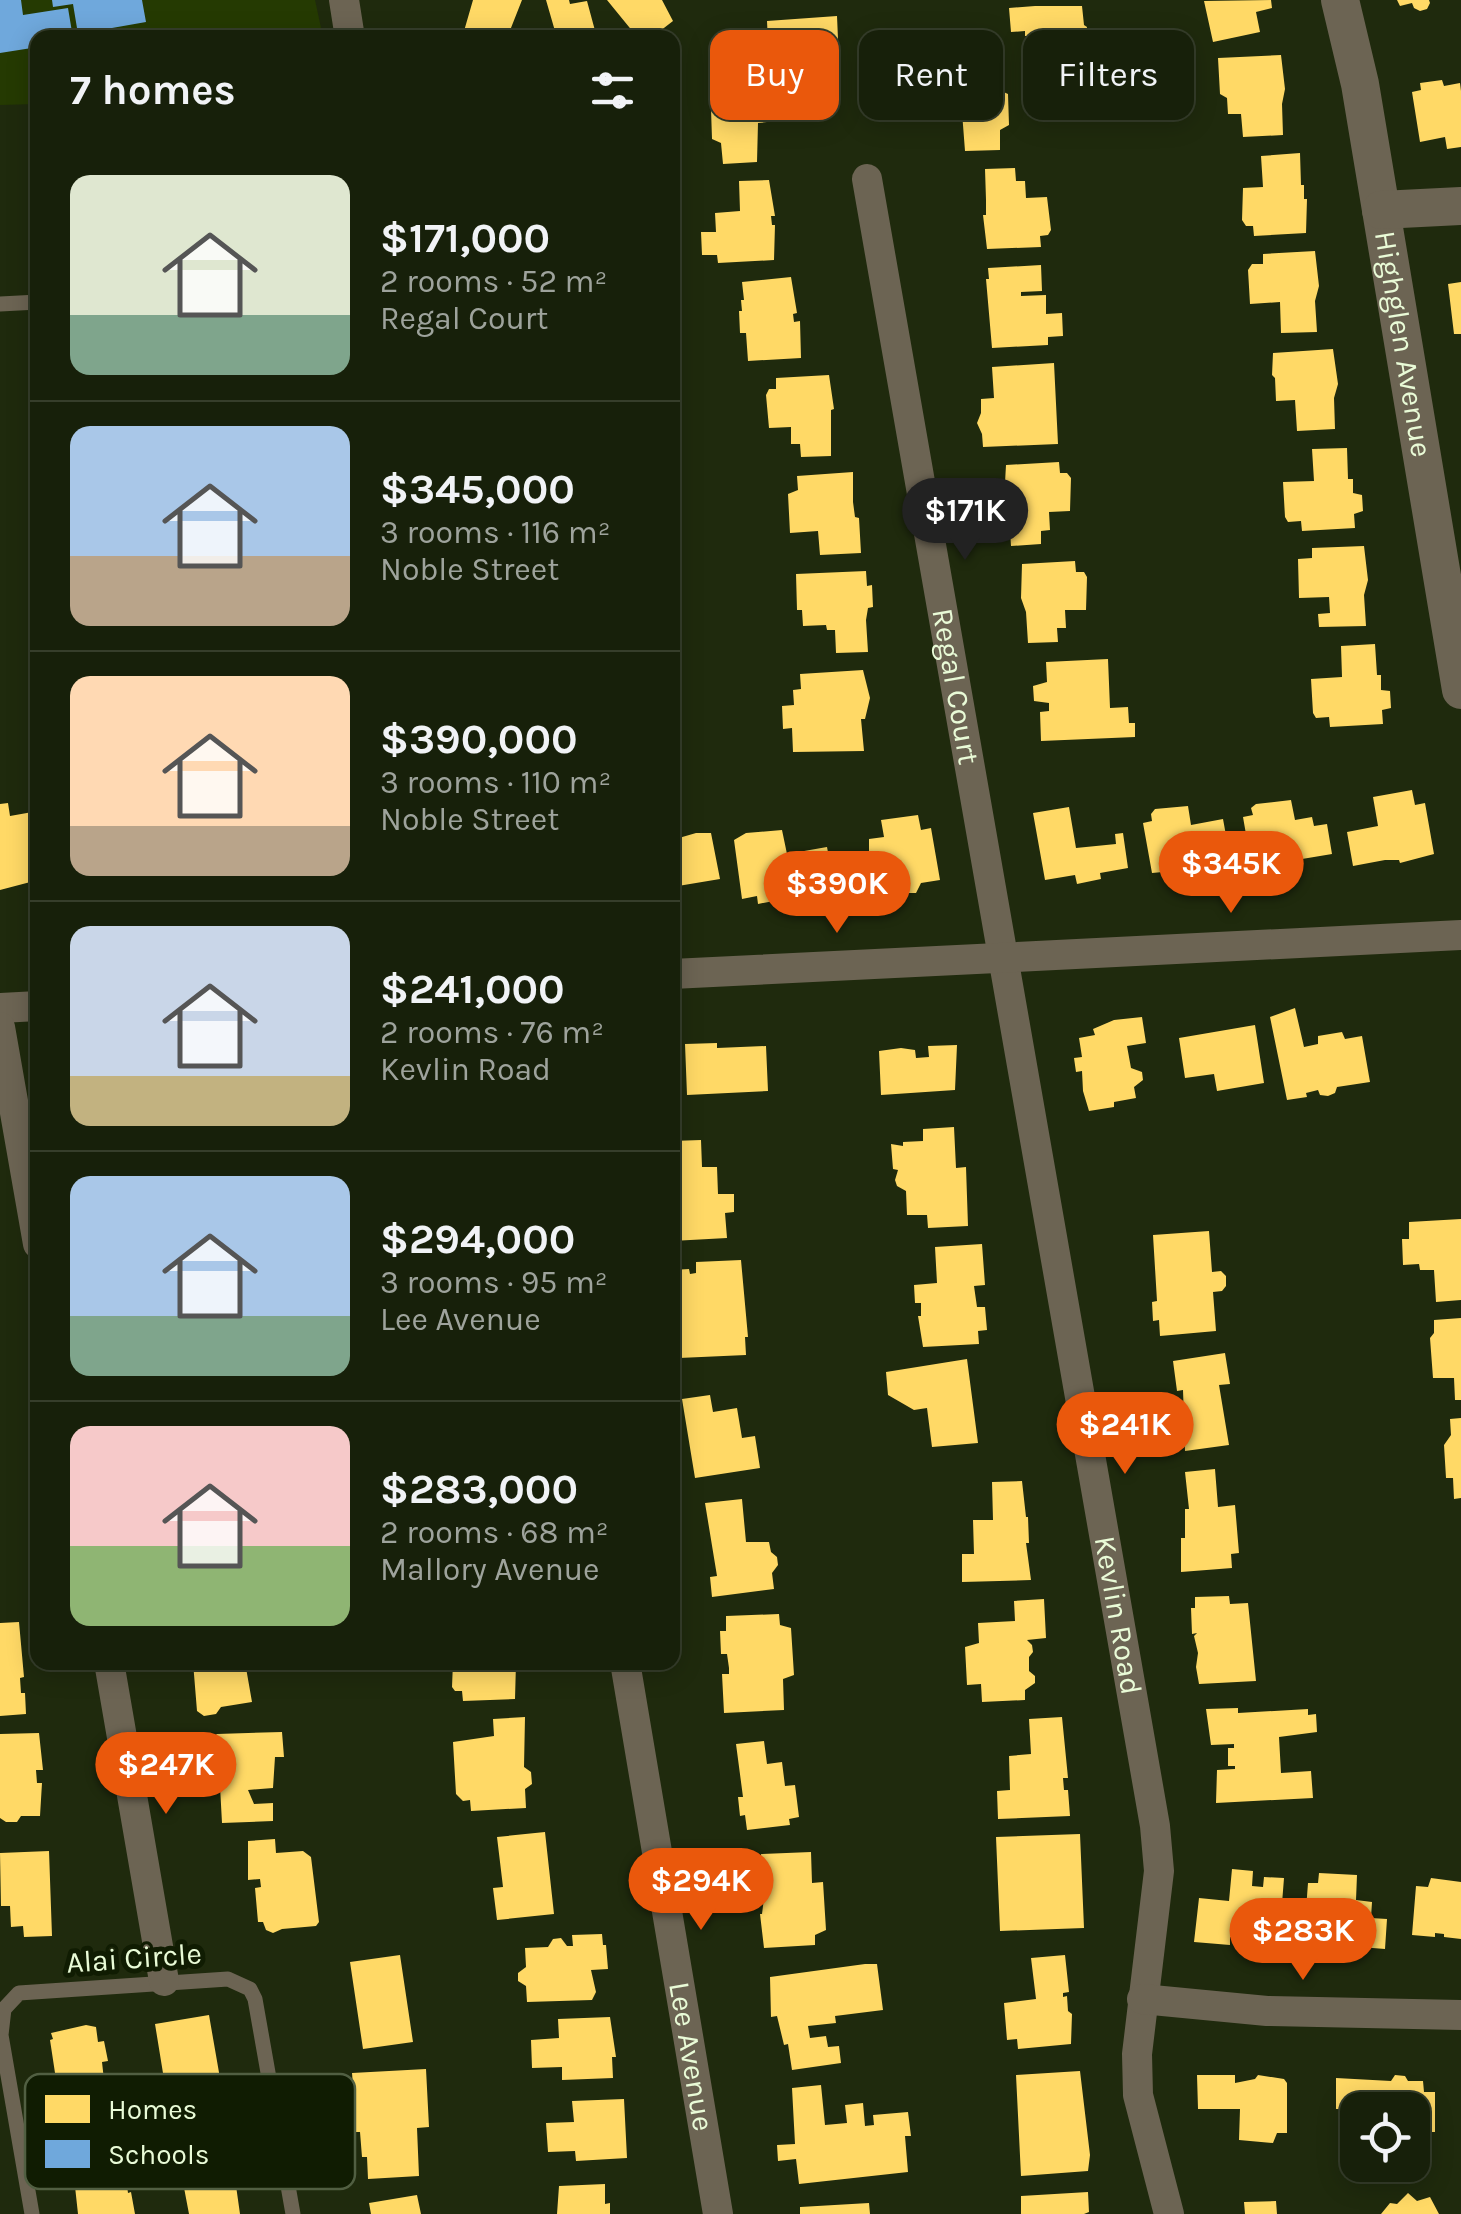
<!DOCTYPE html>
<meta charset="utf-8">
<style>
body{margin:0;font-family:Karla,sans-serif;background:#242d18;color:#f1f3f6;height:100vh;display:flex;flex-direction:column;font-size:38px;white-space:nowrap}
*{box-sizing:border-box;margin:0}
p{font-size:32px;color:#9ea39c}
.icon{flex:none;width:55px;height:55px;fill:none;stroke:currentColor;stroke-width:2;stroke-linecap:round;stroke-linejoin:round}
.map{position:relative;flex:1;overflow:hidden}
.details{position:absolute;left:30px;top:30px;width:650px;height:1640px;display:flex;flex-direction:column;background:#17200a;border-radius:20px;box-shadow:0 5px 25px #0003,0 0 0 2px #363e2b}
.details>*{flex:none}
.guide{position:absolute;left:710px;top:30px;width:600px;height:90px;display:flex;gap:20px}
.controls{position:absolute;left:1340px;top:2092px;display:grid;gap:20px}
.controls a{display:grid;place-items:center;width:90px;height:90px;border-radius:20px;background:#17200a;box-shadow:0 5px 25px #0003,0 0 0 2px #363e2b;font-size:50px}
.price{position:absolute;translate:-50% -85px;padding:0 22px;border-radius:35px;background:#ea580c;color:#fff;font-size:32px;line-height:65px;filter:drop-shadow(0 2px 5px #0008)}
.price::after{content:'';position:absolute;left:50%;top:60px;width:30px;height:22px;margin-left:-15px;background:inherit;clip-path:polygon(0 0,100% 0,50% 100%)}
.price.active{background:#222;color:#fff}
ul{padding:0;list-style:none}
li{display:flex;align-items:center;gap:30px;height:250px;padding:0 40px}
li+li{border-top:2px solid #363e2b}
li span{display:grid;place-items:center;flex:none;width:280px;height:200px;border-radius:20px;color:#555}
li>.icon{margin-inline-start:auto}
span .icon{width:120px;height:120px;fill:#fffc;stroke-width:1}
li b{font-size:42px}
h2{display:flex;justify-content:space-between;align-items:center;height:120px;padding:0 40px;font-size:42px}
.chip{padding:0 35px;border-radius:20px;background:#17200a;box-shadow:0 5px 25px #0003,0 0 0 2px #363e2b;font-size:35px;line-height:90px}
.chip.active{background:#ea580c;color:#fff}
.map>svg:first-child{display:block}
.built{fill:#253a02}
.homes{fill:#ffd966}
.schools{fill:#6fa8dc}
.lines{fill:none;stroke-linecap:round;stroke-linejoin:round}
.service{stroke:#6c6453;stroke-width:15}
.minor{stroke:#6c6453;stroke-width:30}
.tertiary{stroke:#6c6453;stroke-width:38}
.labels{text-anchor:middle;dominant-baseline:central;stroke-width:10;stroke-linejoin:round;paint-order:stroke}
.street-label{font-size:30px;fill:#e9fbd7;stroke:#101c02}
.key{fill:#101c02;stroke:#515f42;stroke-width:2.5}
.key-label{font-size:28px;fill:#e9fbd7}
</style>
<div class="map">
<svg width="1461" height="2214" viewBox="0 0 1461 2214">
<rect width="100%" height="100%" fill="#1f2a0d"/>
<!-- built -->
<path class="built" d="M0,0H315L323,37L38,38L37,104L0,105Z"/>
<!-- homes -->
<path class="homes" d="M473,0H522L507,38H462Z
M546,0H569L570,4L587,1L597,38H557Z
M607,0H662L673,21L651,38H638Z
M1271,0L1272,8L1256,12L1260,32L1213,42L1204,1Z
M1397,0H1429L1430,3L1427,9L1420,11L1414,8L1412,3L1400,6Z
M1035,6H1082L1084,25L1087,27L1084,49L1032,52L1031,36H1025V31L1011,32L1009,8Z
M837,16L838,39L815,40L816,63L769,65L767,21Z
M1281,55L1285,89L1282,104L1283,135L1243,137L1241,114H1228L1227,98L1220,94L1218,58Z
M998,74L999,90L1008,94L1009,125L1000,130V150L965,151L962,112L914,111L913,84L960,82L961,75Z
M1442,80L1444,86L1460,83L1461,91V147L1447,149L1445,137L1420,142L1412,92L1421,90L1420,83Z
M756,87L757,93L804,91L806,118L758,123L757,162L723,164L721,143L712,139L711,109L720,104L719,89Z
M1300,153L1301,185H1304V199H1307L1306,233L1254,236L1253,226H1246L1242,220L1243,188L1263,187L1261,156Z
M1015,168L1016,181H1025L1026,198L1047,197L1051,230L1048,235L1040,236L1041,247L987,249L983,215H986V200L985,169Z
M769,180L775,216H771L772,225H775L774,260L718,263L717,255H702L701,232H716L715,213L740,211L739,181Z
M1315,251L1319,286L1315,301L1317,332L1281,333L1280,302L1250,304L1248,270L1252,264H1263V254Z
M1041,265L1042,291L1021,292V296L1046,295V314L1062,313L1063,336L1048,337V345L992,348L986,279H989L988,268Z
M791,277L797,313L793,314L794,322L800,321L801,358L748,361L746,333H740L739,311H742L741,300H744L742,282Z
M1461,282V334H1454L1448,284Z
M1333,349L1338,384L1334,398L1335,429L1297,431L1295,400L1276,401L1275,378L1272,375L1273,353Z
M1054,363L1058,444L983,447L982,434L977,423L981,413V399L994,398L992,367Z
M829,375L834,409L831,410V456L801,457L800,444H791V427L769,428L766,395L769,389H776V378Z
M1347,448L1348,479H1353V493L1362,495L1363,511L1354,514L1355,528L1302,531L1301,521L1288,522L1285,517L1283,482L1314,481L1312,449Z
M1059,462L1060,473H1067L1071,478L1070,511L1049,512L1050,530L1041,531V544L1011,546L1009,514L1004,500L1006,465Z
M853,472V502L855,517L859,518L861,553L820,555L818,531L790,533L788,494L798,490L797,476Z
M1364,546L1368,580L1364,595L1366,626L1319,627L1318,614L1330,613L1329,597L1299,598L1298,559L1312,558V548Z
M1075,561L1076,572H1084L1087,577L1086,610H1065L1066,628H1057L1058,642L1028,643L1026,612L1021,598L1022,564Z
M866,571L867,586L872,585L873,607L868,608L866,620L868,652L836,653L835,630H827L826,625L803,626L802,610H797L796,574Z
M1375,644L1377,675H1381V690L1390,691L1391,708L1382,710L1383,724L1330,727L1329,717L1316,718L1313,713L1311,679L1342,677L1341,646Z
M1108,659L1110,708L1128,707L1129,723H1135V737L1041,741L1040,712L1049,711V703L1034,701L1033,686L1047,682L1046,662Z
M863,670L870,698L865,719H861L864,751L793,752L792,728L783,729L782,706L794,705L793,690L801,689L800,674Z
M1412,790L1415,805L1425,803L1434,854L1400,863L1399,860H1385L1353,866L1347,832L1378,826L1373,797Z
M1291,800L1295,820L1312,817L1314,826L1327,824L1332,854L1302,859L1287,866L1252,869L1243,817L1253,815L1251,808L1256,804Z
M8,803L10,816L38,811V880L0,890V804Z
M1188,806L1191,825L1223,819L1230,857L1198,862V865L1185,870L1152,873L1143,823L1152,821L1151,814L1155,809Z
M1069,807L1076,848L1116,844L1115,834L1123,833L1128,868L1100,873L1101,879L1077,884L1075,875L1045,880L1033,813Z
M918,815L921,830L931,828L940,880L921,883L916,893H909L904,886L890,888L891,895L855,901L848,860L869,856V839L884,837L881,820Z
M782,830L787,854L827,847L833,879L803,884V887L778,893L779,900L758,904L757,896L742,899L734,840L746,833Z
M696,833H711L720,879L678,886L682,898L672,899V840Z
M1295,1008L1304,1047L1318,1044V1036L1342,1032L1345,1039L1362,1036L1370,1082L1337,1087L1335,1093L1328,1096L1320,1095L1318,1090L1306,1093L1307,1097L1287,1100L1270,1017Z
M1142,1017L1146,1043L1127,1046L1131,1068L1142,1072L1143,1080L1134,1087L1136,1098L1114,1102V1107L1089,1111L1083,1091L1082,1071L1076,1072L1074,1058L1082,1057L1079,1038L1095,1035L1093,1029L1114,1020Z
M1255,1025L1264,1083L1217,1091L1214,1074L1185,1078L1179,1038Z
M717,1043V1048L766,1046L768,1091L687,1095L685,1044Z
M957,1045L955,1090L881,1095L879,1051L901,1048L915,1050L916,1058L929,1057L928,1046Z
M954,1127L956,1168L966,1167L968,1226L928,1228L927,1215H907L906,1191L897,1186L895,1180L898,1170L893,1169L891,1144L903,1146V1142L923,1141V1129Z
M701,1140L702,1167H717L718,1194H734V1212L725,1213L727,1238L672,1241V1141Z
M1461,1219V1300L1436,1302L1434,1270H1420L1419,1264L1403,1265L1402,1239H1409V1222Z
M1209,1231L1212,1272L1221,1271L1226,1276V1286L1222,1291L1213,1292L1216,1331L1160,1336L1159,1320L1153,1321L1152,1302L1157,1301L1153,1235Z
M982,1244L985,1285L974,1286L977,1307H985L987,1330L978,1331L979,1344L923,1347L918,1316H921V1303H915L914,1285L937,1283L935,1247Z
M741,1260L748,1337H745L746,1355L679,1358L678,1333H675L672,1270L689,1269L690,1274L696,1273V1262Z
M1461,1318V1400H1455L1454,1378H1433L1430,1338L1434,1333V1320Z
M1225,1353L1230,1384L1219,1385L1229,1445L1185,1451L1183,1390L1177,1391L1173,1361Z
M967,1359L978,1443L932,1447L927,1408L914,1410L888,1395L886,1372Z
M710,1395L713,1412L737,1408L742,1438L755,1436L760,1468L695,1478L682,1399Z
M1461,1418V1498L1454,1499L1453,1478H1446L1444,1445L1451,1435L1450,1419Z
M1215,1469L1218,1507L1235,1505L1239,1553L1231,1554L1232,1568L1181,1572V1538H1185V1509H1189L1185,1472Z
M1022,1481L1026,1517H1028L1029,1543H1026L1031,1580L962,1582V1554H974L973,1520H993L992,1482Z
M742,1499L746,1542H769L771,1552L777,1557L778,1565L772,1573L774,1589L712,1597L710,1577L717,1576L705,1503Z
M1229,1596L1230,1604L1248,1603L1256,1681L1199,1684L1196,1667L1198,1653L1194,1636L1197,1633L1192,1634L1191,1608H1195V1597Z
M1044,1599L1046,1638L1027,1640L1032,1645L1033,1652L1029,1657V1671L1035,1676V1683L1025,1690V1700L982,1702L981,1684L967,1685L965,1647L979,1643L978,1623L1015,1621L1014,1601Z
M779,1614L780,1625L791,1628L794,1675L783,1679L784,1710L724,1713L722,1674H729V1668L727,1654H721L720,1631H726V1616Z
M19,1622L24,1677L20,1678L21,1693H25L26,1714L0,1716V1623Z
M193,1662H245L252,1702L221,1707L216,1714L204,1716L197,1711Z
M453,1662L516,1663L515,1699L463,1701L462,1691H455L452,1687Z
M1238,1708V1713L1308,1709V1715L1316,1714L1317,1732L1279,1737L1281,1773L1311,1771L1313,1798L1216,1803L1217,1770L1235,1769V1766H1228V1748H1234V1744L1211,1745L1206,1709Z
M525,1717L524,1767L531,1772L532,1784L525,1789L526,1808L471,1811L470,1800L463,1801L456,1794L453,1742L494,1736L493,1719Z
M1062,1717L1068,1778H1063L1064,1790H1068L1070,1816L998,1819L997,1791L1010,1790L1009,1756L1031,1754L1029,1719Z
M282,1732L284,1757H275L273,1788L248,1790L254,1804L273,1803V1821L222,1823L220,1786H218L215,1754L211,1746L213,1737L217,1734Z
M39,1733L43,1770H36L37,1783H42L40,1816H21L17,1822H6L0,1818V1734Z
M764,1741L767,1764L782,1762L785,1786L795,1785L799,1817L789,1819L790,1825L747,1830L745,1815L740,1816L738,1797H743L736,1744Z
M545,1832L554,1914L497,1920L493,1888L503,1887L497,1837Z
M1080,1834L1084,1928L1000,1931L996,1837Z
M275,1839L276,1853L303,1851L311,1857L319,1922L316,1926L282,1929L273,1933L266,1930L263,1922H258L255,1888L261,1887L260,1879L248,1880V1841Z
M49,1851L52,1936L24,1937L23,1926L11,1927L10,1906H1L0,1853Z
M811,1852L812,1883L823,1882L826,1930L815,1935V1945L764,1948L760,1914H762L764,1898L761,1854Z
M1232,1869L1253,1871L1252,1886L1263,1887L1264,1877L1284,1878L1279,1942L1230,1937V1945L1194,1942L1199,1898L1229,1901Z
M1319,1873L1357,1875L1356,1900L1372,1902L1371,1918L1387,1919L1385,1949L1348,1946L1349,1939H1338V1942L1304,1936L1308,1883H1318Z
M1431,1878L1461,1882V1939L1444,1937V1934L1435,1933V1937L1412,1935L1416,1886L1428,1887Z
M602,1934L603,1945H606L608,1969L591,1970L596,1992L592,2000L527,2002L526,1986L518,1981V1973L526,1967L525,1948L548,1947L553,1939L561,1938L567,1946H573L572,1935Z
M400,1955L413,2042L363,2049L350,1962Z
M1065,1955L1069,1992L1063,1993V1997L1067,1996L1068,2011L1072,2014L1071,2044L1018,2049L1017,2039L1007,2040L1004,2003L1036,1999L1031,1958Z
M865,1964H877L883,2010L835,2016L836,2023L808,2026L810,2038L826,2036L828,2047L839,2046L841,2063L792,2070L788,2044L784,2045L777,2016L771,2017L770,1977Z
M209,2015L225,2107L170,2116L155,2024Z
M610,2017L616,2057H612L613,2078L562,2080V2067L532,2068L531,2040L559,2038L558,2019Z
M86,2025L96,2027L98,2042L104,2041L108,2061L102,2062L105,2089L112,2088L116,2110L62,2119L50,2040L53,2039L51,2033Z
M426,2069L429,2127L417,2128L419,2176L368,2179L367,2157H362L360,2132H355L354,2120L345,2121L344,2086L353,2085L352,2073Z
M1080,2071L1090,2155L1088,2171L1021,2176L1016,2075Z
M1197,2075H1235V2083L1255,2079L1258,2075L1284,2079L1287,2083V2133H1277L1273,2143L1239,2140L1240,2109H1198Z
M1395,2075L1405,2076L1408,2081H1423L1424,2092H1435V2132H1412V2110L1336,2109V2078L1391,2081Z
M821,2085L825,2125L847,2123L845,2105L863,2103L865,2126L874,2125L873,2115L908,2112L911,2136H905L908,2172L799,2184L796,2159L778,2161L777,2145L795,2144L792,2088Z
M624,2099L627,2158L576,2161L575,2151L548,2152L546,2123L574,2122L572,2101Z
M228,2129L240,2214H189L174,2135Z
M91,2135L92,2138L120,2136L128,2193L131,2192L135,2214H78L72,2159H69L67,2145L70,2139Z
M605,2184V2204L610,2203V2214H557L559,2186Z
M1088,2192L1089,2212L1084,2214H1021V2196Z
M1408,2193L1417,2201L1430,2197L1439,2214H1381L1390,2203L1397,2204Z
M417,2195L421,2214H371L369,2203Z
M1276,2201L1277,2214H1245L1244,2202Z
M869,2203L870,2214H800V2207Z"/>
<!-- schools -->
<path class="schools" d="M0,0H21L23,15L68,8L73,38H38V47L0,53Z
M52,0H142L146,22L78,34L73,4L53,7Z"/>
<g class="lines">
<!-- service -->
<path class="service" d="M0,304L38,302
M32,2214L1,2035L4,2009L19,1993L228,1979L250,1989L255,1999L293,2214"/>
<!-- minor -->
<g class="minor">
<path d="M344,0L350,38"/>
<path id="s1" d="M867,179L1155,1826L1159,1871L1137,2054L1138,2095L1169,2214"/>
<path d="M672,974L1461,935"/>
<path d="M0,1008L38,1006"/>
<path d="M0,1027L38,1244"/>
<path d="M109,1662L164,1981"/>
<path id="s2" d="M625,1662L718,2214"/>
<path d="M1142,1999L1267,2011L1461,2015"/>
</g>
<!-- tertiary -->
<g class="tertiary">
<path id="s3" d="M1340,0L1360,84L1461,690"/>
<path d="M1381,210L1461,206"/>
</g>
</g>
<g class="labels">
<!-- street labels -->
<g class="street-label">
<text stroke="none"><textPath href="#s3" startOffset="350">Highglen Avenue</textPath></text>
<text stroke="none"><textPath href="#s1" startOffset="515">Regal Court</textPath></text>
<text stroke="none"><textPath href="#s1" startOffset="1458">Kevlin Road</textPath></text>
<text transform="translate(134 1958) rotate(-4)">Alai Circle</text>
<text stroke="none"><textPath href="#s2" startOffset="400">Lee Avenue</textPath></text>
</g>
</g>
<!-- legend -->
<rect x="25" y="2074" width="330" height="115" rx="15" class="key"/>
<rect x="45" y="2095" width="45" height="28" fill="#ffd966"/>
<rect x="45" y="2140" width="45" height="28" fill="#6fa8dc"/>
<g class="key-label">
<text x="108" y="2119">Homes</text>
<text x="108" y="2164">Schools</text>
</g>
</svg>
<div class="controls">
<a><svg class="icon" aria-label="locate" viewBox="0 0 24 24"><circle cx="12" cy="12" r="6"/><path d="M12 2v4M12 18v4M2 12h4M18 12h4"/></svg></a>
</div>
<b class="price active" style="left:965px;top:563px">$171K</b>
<b class="price" style="left:1231px;top:916px">$345K</b>
<b class="price" style="left:837px;top:936px">$390K</b>
<b class="price" style="left:1125px;top:1477px">$241K</b>
<b class="price" style="left:166px;top:1817px">$247K</b>
<b class="price" style="left:701px;top:1933px">$294K</b>
<b class="price" style="left:1303px;top:1983px">$283K</b>
<div class="guide">
<a class="chip active">Buy</a>
<a class="chip">Rent</a>
<a class="chip">Filters</a>
</div>
<section class="details">
<h2>7 homes<svg class="icon" aria-label="filters" viewBox="0 0 24 24"><path d="M4 7h16M4 17h16"/><circle cx="9" cy="7" r="2"/><circle cx="15" cy="17" r="2"/></svg></h2>
<ul>
<li><span style="background:linear-gradient(#dfe7d0 70%,#7fa58c 0)"><svg class="icon" aria-label="home" viewBox="0 0 24 24"><path d="M3 11l9-7 9 7M6 9v11h12V9"/></svg></span><div><b>$171,000</b><p>2 rooms · 52 m²</p><p>Regal Court</p></div></li>
<li><span style="background:linear-gradient(#a9c7e8 65%,#b9a48a 0)"><svg class="icon" aria-label="home" viewBox="0 0 24 24"><path d="M3 11l9-7 9 7M6 9v11h12V9"/></svg></span><div><b>$345,000</b><p>3 rooms · 116 m²</p><p>Noble Street</p></div></li>
<li><span style="background:linear-gradient(#ffd9b3 75%,#b9a48a 0)"><svg class="icon" aria-label="home" viewBox="0 0 24 24"><path d="M3 11l9-7 9 7M6 9v11h12V9"/></svg></span><div><b>$390,000</b><p>3 rooms · 110 m²</p><p>Noble Street</p></div></li>
<li><span style="background:linear-gradient(#c9d6e8 75%,#c2b280 0)"><svg class="icon" aria-label="home" viewBox="0 0 24 24"><path d="M3 11l9-7 9 7M6 9v11h12V9"/></svg></span><div><b>$241,000</b><p>2 rooms · 76 m²</p><p>Kevlin Road</p></div></li>
<li><span style="background:linear-gradient(#a9c7e8 70%,#7fa58c 0)"><svg class="icon" aria-label="home" viewBox="0 0 24 24"><path d="M3 11l9-7 9 7M6 9v11h12V9"/></svg></span><div><b>$294,000</b><p>3 rooms · 95 m²</p><p>Lee Avenue</p></div></li>
<li><span style="background:linear-gradient(#f6c9c9 60%,#8fb573 0)"><svg class="icon" aria-label="home" viewBox="0 0 24 24"><path d="M3 11l9-7 9 7M6 9v11h12V9"/></svg></span><div><b>$283,000</b><p>2 rooms · 68 m²</p><p>Mallory Avenue</p></div></li>
</ul>
</section>
</div>
